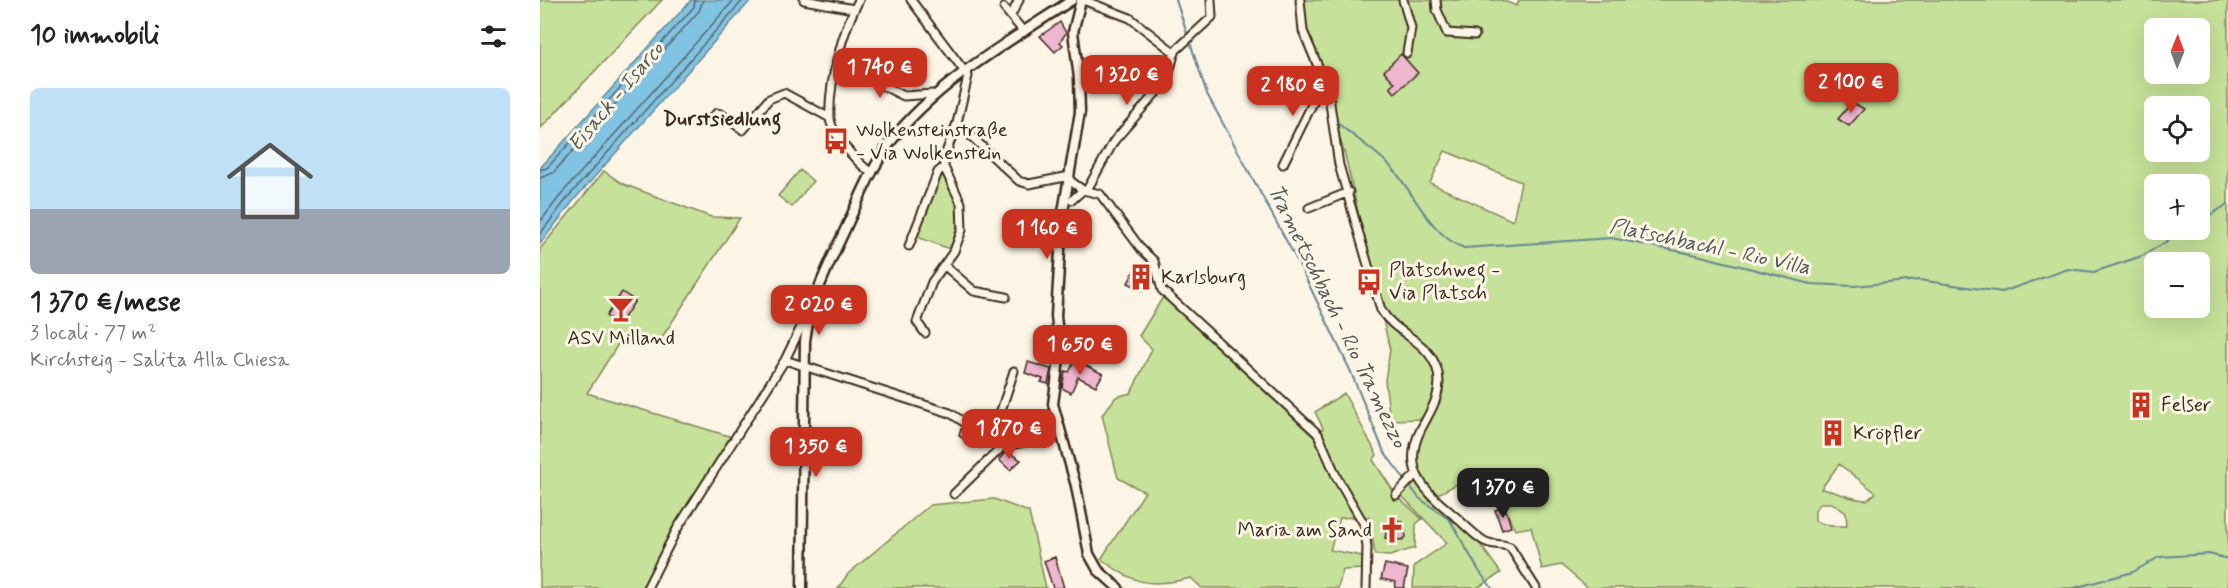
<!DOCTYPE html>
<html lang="it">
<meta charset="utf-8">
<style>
body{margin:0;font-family:Mynerve,sans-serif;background:#f2f2f2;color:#222;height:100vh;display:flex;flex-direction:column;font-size:22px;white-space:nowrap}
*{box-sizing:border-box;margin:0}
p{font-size:20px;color:#767676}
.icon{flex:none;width:33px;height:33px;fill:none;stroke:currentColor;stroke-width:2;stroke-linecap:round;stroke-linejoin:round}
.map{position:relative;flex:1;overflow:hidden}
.side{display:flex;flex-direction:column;background:#fff;width:540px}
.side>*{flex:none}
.needle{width:39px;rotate:1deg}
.controls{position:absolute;left:1604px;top:18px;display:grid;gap:12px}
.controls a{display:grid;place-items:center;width:66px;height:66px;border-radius:9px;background:#fff;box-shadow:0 6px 24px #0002;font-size:30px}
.price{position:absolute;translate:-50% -51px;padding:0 14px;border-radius:12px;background:#c8321e;color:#fff;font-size:20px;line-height:39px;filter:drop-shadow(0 2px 3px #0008)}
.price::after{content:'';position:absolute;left:50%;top:36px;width:18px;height:14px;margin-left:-9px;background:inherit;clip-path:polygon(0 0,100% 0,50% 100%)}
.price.selected{background:#222;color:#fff}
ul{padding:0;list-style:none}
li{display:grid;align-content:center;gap:12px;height:318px;padding:0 30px}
li span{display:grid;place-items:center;height:186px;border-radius:9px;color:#555}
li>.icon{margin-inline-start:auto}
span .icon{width:108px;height:108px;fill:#fffc;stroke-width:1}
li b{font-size:26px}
h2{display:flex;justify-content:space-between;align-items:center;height:72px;padding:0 30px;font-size:26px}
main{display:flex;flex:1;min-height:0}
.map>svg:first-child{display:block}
.green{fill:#c6e199;stroke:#80865c;stroke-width:1.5;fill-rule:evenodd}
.water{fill:#81c3e2;stroke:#658694;stroke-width:1.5}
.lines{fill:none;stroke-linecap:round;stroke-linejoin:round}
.shore{stroke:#57676c;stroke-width:1.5}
.stream{stroke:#658694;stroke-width:2}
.building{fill:#eeb7cf;stroke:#3b2a1e;stroke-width:1.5}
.minor-casing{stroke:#3b2a1e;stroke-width:11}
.tertiary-casing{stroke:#3b2a1e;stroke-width:13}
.minor{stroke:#fcf5e5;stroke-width:7}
.tertiary{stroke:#fcf5e5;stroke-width:8}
.labels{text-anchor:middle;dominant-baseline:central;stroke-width:6;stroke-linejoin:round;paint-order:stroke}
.poi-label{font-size:20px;fill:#3b2a1e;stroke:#fcf5e5;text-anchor:start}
.water-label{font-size:21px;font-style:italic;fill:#505859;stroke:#fcf5e5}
.neighbourhood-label{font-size:21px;font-weight:bold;fill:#3b2a1e;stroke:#fcf5e5}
</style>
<main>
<section class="side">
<h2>10 immobili<svg class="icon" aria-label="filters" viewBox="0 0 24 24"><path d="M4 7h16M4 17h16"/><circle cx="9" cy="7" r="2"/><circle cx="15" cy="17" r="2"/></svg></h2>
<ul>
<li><span style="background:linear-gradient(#bfe0f5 65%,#9aa5b1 0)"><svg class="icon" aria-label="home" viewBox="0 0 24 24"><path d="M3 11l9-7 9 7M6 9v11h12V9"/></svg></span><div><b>1 370 €/mese</b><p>3 locali · 77 m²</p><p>Kirchsteig - Salita Alla Chiesa</p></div></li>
</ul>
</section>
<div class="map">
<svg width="1688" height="588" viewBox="0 0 1688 588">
<rect width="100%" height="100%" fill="#fcf5e5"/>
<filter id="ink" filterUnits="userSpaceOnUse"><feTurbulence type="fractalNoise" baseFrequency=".0167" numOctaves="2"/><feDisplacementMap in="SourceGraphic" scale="12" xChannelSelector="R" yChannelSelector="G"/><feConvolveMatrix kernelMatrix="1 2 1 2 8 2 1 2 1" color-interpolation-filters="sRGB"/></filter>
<g filter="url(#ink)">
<!-- green -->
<path class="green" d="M0,0H122L0,129Z
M763,0H961L977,6L979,0H1688V588H1048L1021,565L1002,569L991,527L975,530L962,502L960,478L946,483L937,474L898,494L892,493C871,461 876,455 883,419L850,420L845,380L850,350L805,155L765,26ZM1614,28H1659V74H1614ZM1614,106H1659V152H1614ZM905,151L981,182L973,221L890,183ZM1614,184H1659V230H1614ZM1614,262H1659V308H1614ZM1299,464L1336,493L1327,500C1310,500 1298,491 1281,489ZM1281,503H1292L1306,513L1307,526H1290L1275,521V510Z
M260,170L273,181L252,207L238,196Z
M64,171L83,184L171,217L200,218L121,339L82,338L47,393L192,437L134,527L104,588H0V249Z
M403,175C422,198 421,222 410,249L377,237L399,177Z
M623,297L776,439L783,428L775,412L804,393L837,455L833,460L856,495L882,519L876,524L875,548L850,556L835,555L829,516L818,521L814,517L800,518L790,550L822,556L823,569L803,570L798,588H662L651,578C608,588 595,584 561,559L605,492L578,478L562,415L576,397L591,393L612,349L599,336Z
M876,480L887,496L940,544L961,573L937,588H873L874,566L907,543L861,495Z
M454,499L489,512L506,588H298L308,574L390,505Z"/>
<!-- water -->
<path class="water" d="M151,0H211L34,200L0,244V168Z"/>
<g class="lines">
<!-- shore -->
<path class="shore" d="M0,170L7,168L154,7L155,0
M0,178L13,173L159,11L163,0
M0,222L24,191L194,0
M0,234L29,196L203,0"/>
<!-- stream -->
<path class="stream" d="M636,0L667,94L759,264L810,370L844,452L879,498L910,520L939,571L952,588
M799,124C816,139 838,152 853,169C875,195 891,235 924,248L1071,238L1157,255L1271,284L1314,286L1379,280L1462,292L1528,269L1554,272L1602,256L1646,230
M1659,222L1688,204
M1534,588L1593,572L1619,557L1669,554L1688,559"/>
</g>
<!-- building -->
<path class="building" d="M520,22L526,33L520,42L523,45L515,52L500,36Z
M861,54L878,73L855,93L850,87L855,83L844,71Z
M1312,102L1324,109L1309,126L1298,119Z
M598,263L610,269L612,274L603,291L588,283Z
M82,292L95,301L79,325L66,316Z
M535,360L563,374L556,386L538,377L531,393L522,388L525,371L529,372Z
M488,362L511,369L508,384L501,382L503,379L485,373Z
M1596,394H1608V410L1595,408Z
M421,429L447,440L445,444L442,443L440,448L424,439L419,436Z
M466,451L481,460L470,470L459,460Z
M960,508L961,512L966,510L971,527L962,530L955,510Z
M857,520L863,522L866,537L862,540L845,538L848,523L856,525Z
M515,557L524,588H513L504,561Z
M845,564L868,569L864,588H855L856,582L841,579Z"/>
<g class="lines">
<!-- minor casing -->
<g class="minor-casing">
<path id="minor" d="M264,0L314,9
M319,0C303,29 288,84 290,118C291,134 319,165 332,173
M371,0L428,76L417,123L404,158V167L421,203L422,230L414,251L392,282L377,322L385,333
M543,0L590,18L635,53
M760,0L763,31L788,90L799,165L841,310C856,335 887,339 897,369C904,392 891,410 881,429C860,471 886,492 916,517C925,525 934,535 944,541C953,546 962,543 970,547L996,588
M863,0L871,28L867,53
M896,0L897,10L907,33L935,35
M464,8L484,32
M471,15L479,0
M297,67L317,73L364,96L392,94L394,96
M170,119L177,113L181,114L203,130L229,99L244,93L290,118
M417,123L479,181L489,184L525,177L543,190L560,194L602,250L614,261L622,290L778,434L797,478L824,524L827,547L826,588
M743,164L784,80
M547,190L574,141L627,80L635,51L672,17L671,0
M532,200L543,190
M769,208L809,192
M369,246L398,172L404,167
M405,266L434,291L466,297
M245,360L410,413L433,428L471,444
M452,438L474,371
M414,494L463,446L485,442L517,423
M856,495L876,474
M107,588L137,529L245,360L260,329L267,324"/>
</g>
<!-- tertiary casing -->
<g class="tertiary-casing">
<path id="tertiary" d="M541,0L533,32L539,78L540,112L522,218L516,316L520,352L513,404L536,486L549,554L558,570L578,588
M262,588L265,341C270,302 287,268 303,234C318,202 331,168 352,140C398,81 470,41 532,0"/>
</g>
<!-- minor -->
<use href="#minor" class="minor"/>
<!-- tertiary -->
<use href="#tertiary" class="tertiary"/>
</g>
</g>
<!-- icons -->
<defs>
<g id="bus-bare" transform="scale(2.07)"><path d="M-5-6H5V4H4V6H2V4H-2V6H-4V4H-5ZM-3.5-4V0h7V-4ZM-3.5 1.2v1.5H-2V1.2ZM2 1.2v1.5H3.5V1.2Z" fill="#c8321e" stroke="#fcf5e5" stroke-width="2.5" paint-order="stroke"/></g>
<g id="building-bare" transform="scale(2.07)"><path d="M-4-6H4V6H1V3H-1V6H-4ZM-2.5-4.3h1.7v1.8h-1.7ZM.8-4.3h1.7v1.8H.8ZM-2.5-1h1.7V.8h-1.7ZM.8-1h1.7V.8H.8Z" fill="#c8321e" stroke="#fcf5e5" stroke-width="2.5" paint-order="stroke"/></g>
<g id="bar-bare" transform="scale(2.07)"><path d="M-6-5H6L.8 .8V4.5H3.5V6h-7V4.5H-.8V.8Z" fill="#c8321e" stroke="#fcf5e5" stroke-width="2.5" paint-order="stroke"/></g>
<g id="church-bare" transform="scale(2.07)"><path d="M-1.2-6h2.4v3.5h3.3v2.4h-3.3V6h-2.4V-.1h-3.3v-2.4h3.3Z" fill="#c8321e" stroke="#fcf5e5" stroke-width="2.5" paint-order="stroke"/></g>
</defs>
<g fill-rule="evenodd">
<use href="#bus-bare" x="296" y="141"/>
<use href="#building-bare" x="601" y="277"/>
<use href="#bus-bare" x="829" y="282"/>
<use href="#bar-bare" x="81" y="309"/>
<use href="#building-bare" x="1601" y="405"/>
<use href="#building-bare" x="1293" y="433"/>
<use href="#church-bare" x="852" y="530"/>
</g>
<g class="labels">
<!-- poi labels -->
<g class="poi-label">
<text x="316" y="130">Wolkensteinstraße<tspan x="316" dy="23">- Via Wolkenstein</tspan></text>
<text x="849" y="270">Platschweg -<tspan x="849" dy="23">Via Platsch</tspan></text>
<text x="621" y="277">Karlsburg</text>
<text x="81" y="338" text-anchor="middle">ASV Milland</text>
<text x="1621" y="405">Felser</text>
<text x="1313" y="433">Kröpfler</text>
<text x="832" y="530" text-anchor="end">Maria am Sand</text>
</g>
<!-- water labels -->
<g class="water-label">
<text transform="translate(76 97) rotate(-50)">Eisack - Isarco</text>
<text transform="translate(1170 247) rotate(12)">Platschbachl - Rio Villa</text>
<text transform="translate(797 316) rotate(64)">Trametschbach - Rio Tramezzo</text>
</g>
<!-- neighbourhood labels -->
<g class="neighbourhood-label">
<text x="182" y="119">Durstsiedlung</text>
</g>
</g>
</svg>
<div class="controls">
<a><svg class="needle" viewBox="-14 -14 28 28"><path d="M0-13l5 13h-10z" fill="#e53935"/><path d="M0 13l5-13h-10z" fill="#767676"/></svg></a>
<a><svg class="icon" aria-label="locate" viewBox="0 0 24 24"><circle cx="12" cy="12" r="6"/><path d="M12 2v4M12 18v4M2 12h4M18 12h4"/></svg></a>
<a>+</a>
<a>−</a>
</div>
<b class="price" style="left:340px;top:99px">1 740 €</b>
<b class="price" style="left:587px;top:106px">1 320 €</b>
<b class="price" style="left:1311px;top:114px">2 100 €</b>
<b class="price" style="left:753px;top:117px">2 180 €</b>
<b class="price" style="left:507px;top:260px">1 160 €</b>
<b class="price" style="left:279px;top:336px">2 020 €</b>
<b class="price" style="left:540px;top:376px">1 650 €</b>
<b class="price" style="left:469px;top:460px">1 870 €</b>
<b class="price" style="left:276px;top:478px">1 350 €</b>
<b class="price selected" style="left:963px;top:519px">1 370 €</b>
</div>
</main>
